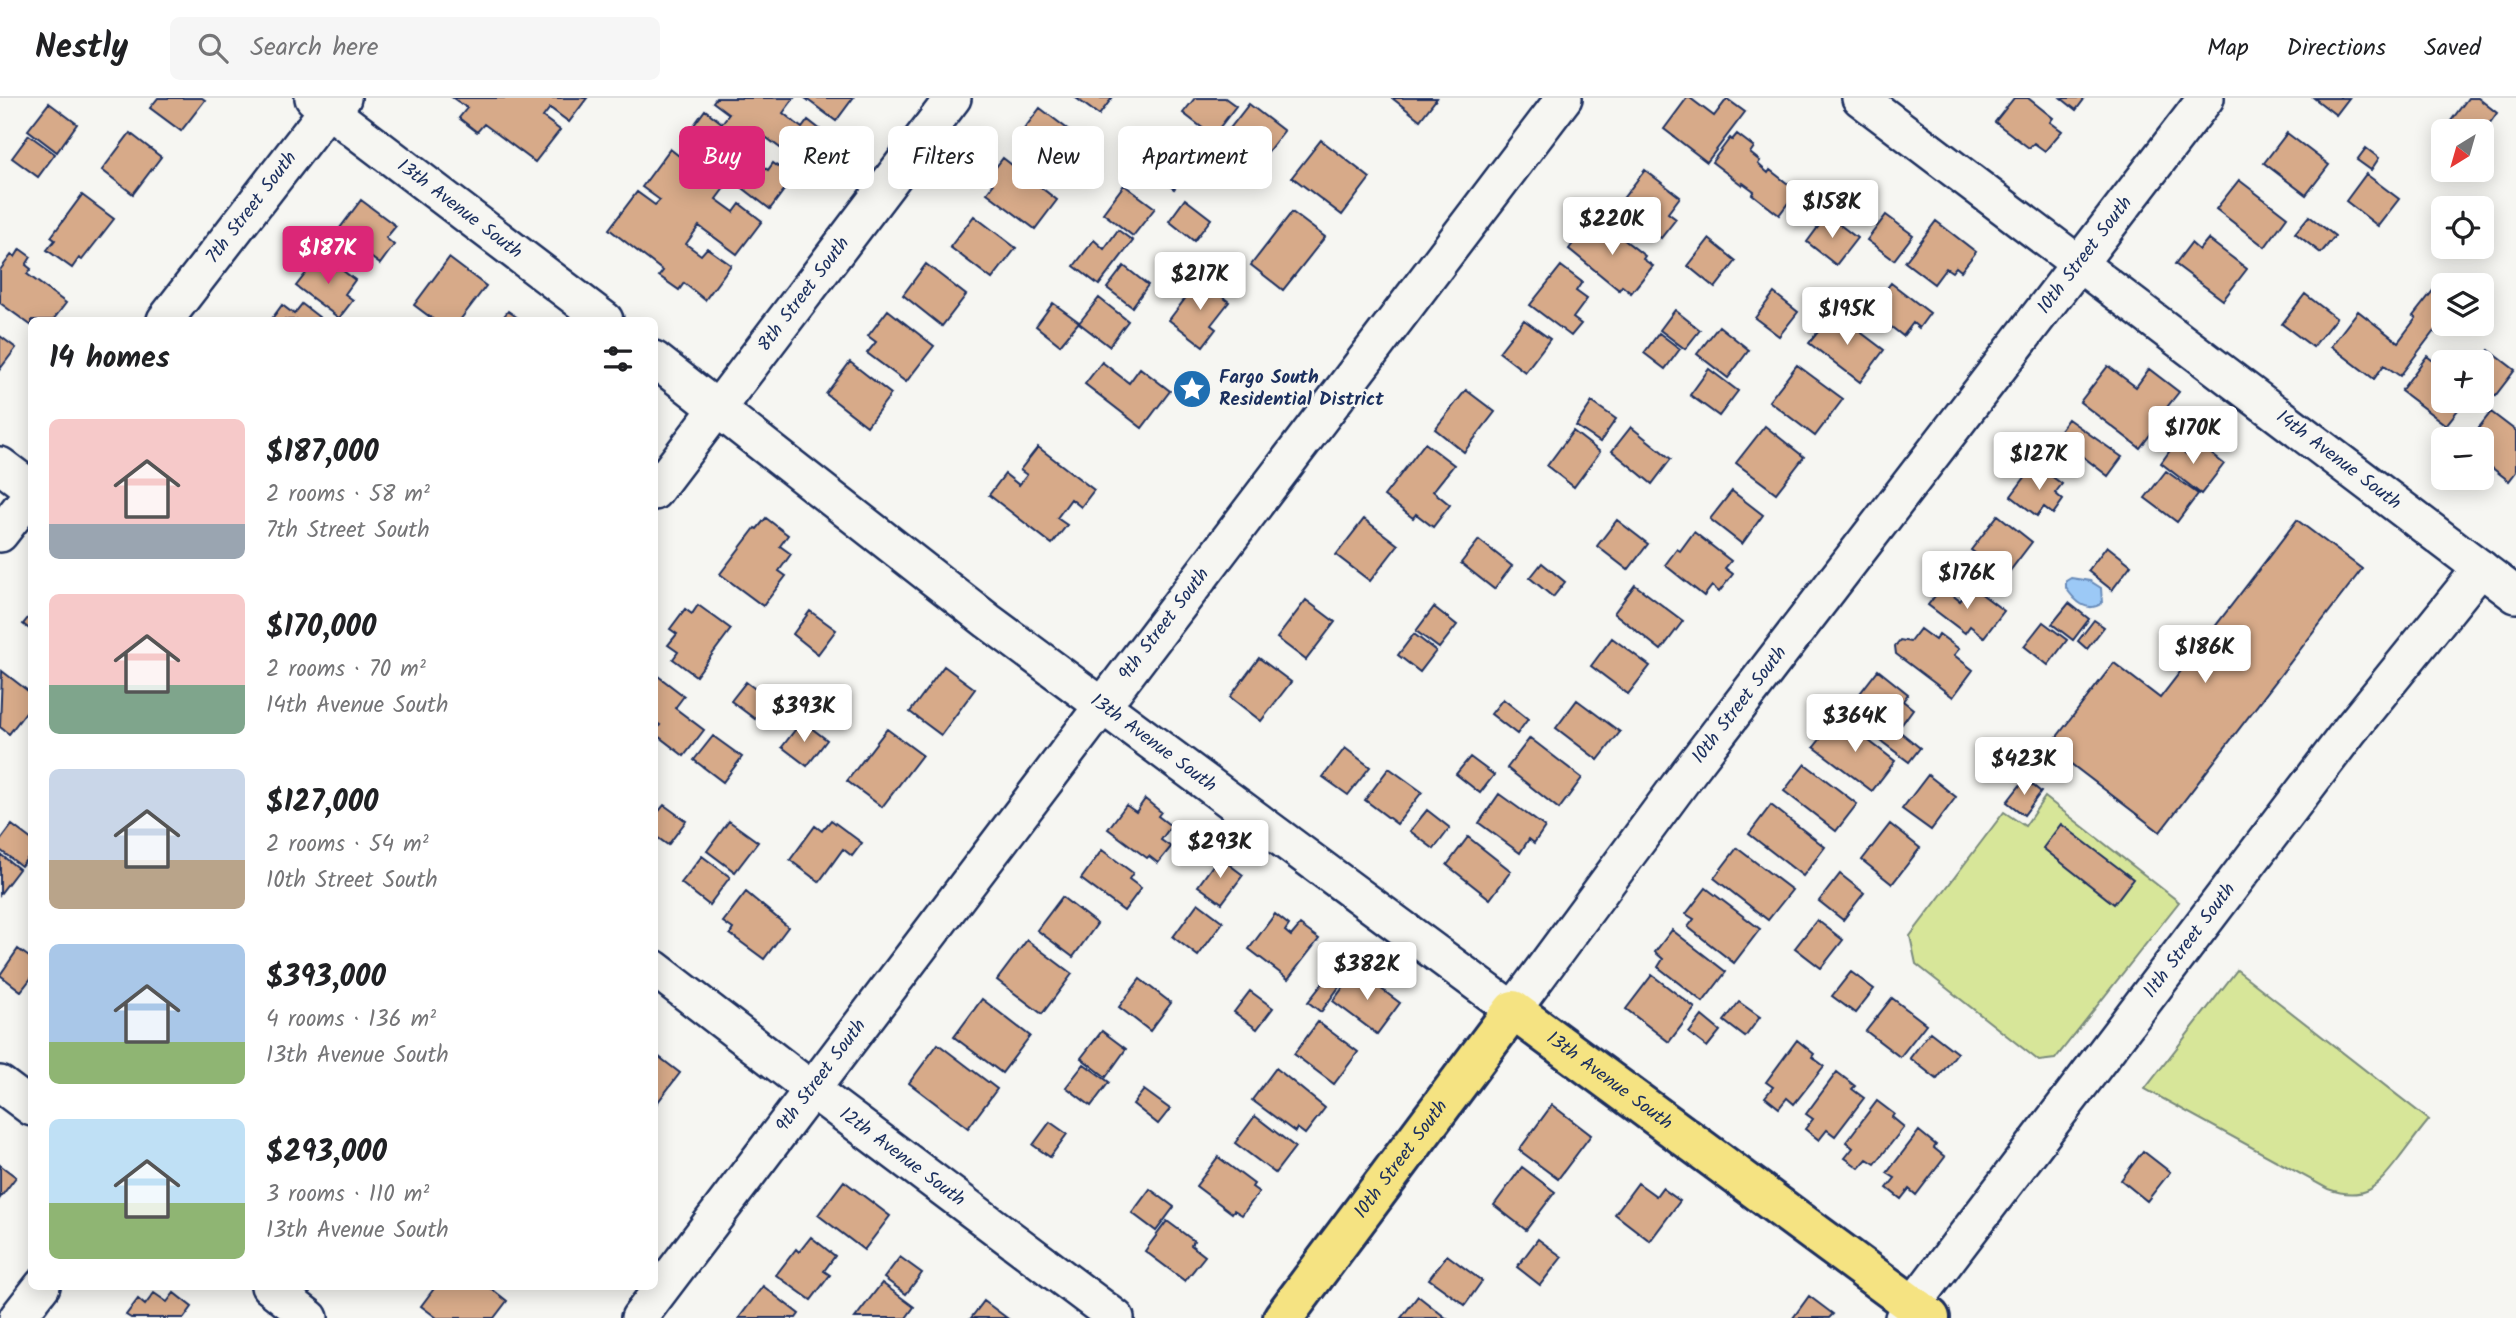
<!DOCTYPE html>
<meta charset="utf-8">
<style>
body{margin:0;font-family:Kalam,sans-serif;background:#f6f6f6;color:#202124;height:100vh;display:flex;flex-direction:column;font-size:26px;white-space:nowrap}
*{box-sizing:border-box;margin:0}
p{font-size:23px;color:#757577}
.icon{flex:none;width:38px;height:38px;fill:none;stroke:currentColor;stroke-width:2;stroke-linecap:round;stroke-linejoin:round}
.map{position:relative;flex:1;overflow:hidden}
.details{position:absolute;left:28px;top:219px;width:630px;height:973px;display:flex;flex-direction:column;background:#fff;border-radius:10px;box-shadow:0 4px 18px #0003}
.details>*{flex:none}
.banner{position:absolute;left:679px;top:28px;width:665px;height:63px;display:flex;gap:14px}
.needle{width:46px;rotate:217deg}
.buttons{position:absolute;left:2431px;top:21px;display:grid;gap:14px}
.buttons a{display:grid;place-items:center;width:63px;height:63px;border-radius:10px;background:#fff;box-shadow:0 4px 18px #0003;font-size:35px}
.price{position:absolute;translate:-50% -60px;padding:0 16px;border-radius:7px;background:#fff;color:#222;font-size:23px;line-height:46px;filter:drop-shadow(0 2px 4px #0008)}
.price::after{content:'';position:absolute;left:50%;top:42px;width:21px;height:16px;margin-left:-10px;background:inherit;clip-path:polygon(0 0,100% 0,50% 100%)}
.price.on{background:#db2777;color:#fff}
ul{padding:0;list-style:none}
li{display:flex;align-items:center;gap:21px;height:175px;padding:0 21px}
li span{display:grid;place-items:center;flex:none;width:196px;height:140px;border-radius:10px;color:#555}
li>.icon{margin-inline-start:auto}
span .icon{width:84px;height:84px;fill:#fffc;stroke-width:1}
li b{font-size:30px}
h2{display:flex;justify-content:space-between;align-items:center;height:84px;padding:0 21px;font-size:30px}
.pill{padding:0 24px;border-radius:10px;background:#fff;box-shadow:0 4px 18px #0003;font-size:24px;line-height:63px}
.pill.on{background:#db2777;color:#fff}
header{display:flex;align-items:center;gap:42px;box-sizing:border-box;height:98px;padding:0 35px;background:#fff;border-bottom:2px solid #e0e0e0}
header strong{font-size:33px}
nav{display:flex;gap:38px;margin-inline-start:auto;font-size:24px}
.search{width:490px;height:63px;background:#f6f6f6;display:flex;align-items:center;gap:18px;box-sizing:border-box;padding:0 24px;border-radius:10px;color:#757577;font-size:26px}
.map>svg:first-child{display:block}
.green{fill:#d7e699;stroke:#798a7c;stroke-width:2}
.water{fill:#9cc9f6;stroke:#688bb9;stroke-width:2}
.building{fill:#d7aa89;stroke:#1b2f5e;stroke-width:2}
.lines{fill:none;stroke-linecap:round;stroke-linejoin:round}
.minor-casing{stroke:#1b2f5e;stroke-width:40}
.major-casing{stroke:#1b2f5e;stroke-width:44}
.minor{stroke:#f6f6f2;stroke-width:35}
.major{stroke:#f5e382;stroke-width:38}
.labels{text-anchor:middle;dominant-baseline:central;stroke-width:5;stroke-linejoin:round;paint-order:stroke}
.street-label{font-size:19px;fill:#1b2f5e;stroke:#f6f6f2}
.poi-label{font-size:19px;font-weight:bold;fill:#1b2f5e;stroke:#f6f6f2;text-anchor:start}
</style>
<header>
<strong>Nestly</strong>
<div class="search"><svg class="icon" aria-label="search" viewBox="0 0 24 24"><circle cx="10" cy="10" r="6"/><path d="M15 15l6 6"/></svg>Search here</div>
<nav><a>Map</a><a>Directions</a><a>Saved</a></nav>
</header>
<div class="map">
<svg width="2516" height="1220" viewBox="0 0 2516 1220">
<rect width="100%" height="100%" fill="#f6f6f2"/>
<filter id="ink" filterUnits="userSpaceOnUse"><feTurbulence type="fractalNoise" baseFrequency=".0143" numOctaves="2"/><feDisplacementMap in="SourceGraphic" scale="14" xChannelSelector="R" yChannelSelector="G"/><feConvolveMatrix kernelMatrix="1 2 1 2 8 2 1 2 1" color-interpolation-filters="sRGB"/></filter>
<g filter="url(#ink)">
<!-- green -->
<path class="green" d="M2045,699L2179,804L2055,961L2039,963L1916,866L1910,838L2004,714L2025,728Z
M2237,872L2429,1022C2418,1035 2408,1049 2398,1062C2377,1089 2364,1104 2328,1091L2145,991Z"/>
<!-- water -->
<path class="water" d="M2071,480L2090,483L2101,490L2102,505C2087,516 2075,503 2066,490V483Z"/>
<!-- building -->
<path class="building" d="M158,0H202L205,2L181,33L150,10Z
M453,0H587L569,24L550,10L543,19L560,32L535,64L484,26L477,34L459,20L467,10Z
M716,0H794L783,15L802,30L808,22L826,36L803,67L764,38L749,58L768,72L773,65L793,80L770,111L731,81L716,101L734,114L740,106L762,123L737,156L699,128L686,146L701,157L707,150L731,167L705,202L684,185L679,192L659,178L663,173L609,131L637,94L655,107L660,102L642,89L670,51L687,64L693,56L680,46L705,12L722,25L729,16L713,4Z
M805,0H853L836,23Z
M1076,0H1112L1099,17Z
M1195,0H1225L1236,8L1213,38L1183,15Z
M1392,0H1437L1420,22Z
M1687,0H1690L1714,18L1727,1L1745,14L1707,64L1664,31Z
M2014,0H2028L2053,20L2050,24L2062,33L2045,53L2034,45L2029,50L1995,24Z
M2061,0H2085L2076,12Z
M2314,0H2349L2336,17Z
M2468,0H2478L2497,15L2482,36V33H2448L2445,31Z
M49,5L77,26L57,54L28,32Z
M1249,6L1284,33L1259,65L1224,38Z
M1040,10L1099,55L1077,84L1018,39Z
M130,35L161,59L133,96L102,72Z
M2287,35L2329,67L2306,97L2264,65Z
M1737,36L1754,49L1750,55L1760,63L1758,66L1768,75L1770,72L1797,93L1779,117L1752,96L1754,93L1743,85L1742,87L1712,64L1730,40L1732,42Z
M29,37L55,56L38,79L12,60Z
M1321,42L1370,80L1342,117L1292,79Z
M1169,44L1195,65L1174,91L1148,71Z
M2366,50L2379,60L2371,72L2357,62Z
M1003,60L1057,102L1035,131L987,95L993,87L986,82Z
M1645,72L1680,99L1668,115L1676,121L1661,140L1618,107Z
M2366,76L2399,101L2378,128L2346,103Z
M2239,82L2287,119L2265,149L2216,111Z
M1124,87L1155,110L1133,138L1103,115Z
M82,97L114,121L82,162L79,160L72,170L47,152L55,142L51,139Z
M1185,101L1211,121L1194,143L1169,123Z
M361,102L396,128L386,140L394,147L380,166L337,134Z
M1292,114L1325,139L1283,192L1251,167Z
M1827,117L1857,140L1836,167L1807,144Z
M1886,117L1913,137L1894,162L1867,142Z
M974,118L1016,150L992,181L950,149Z
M2309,118L2335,138L2321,155L2295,135Z
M1936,123L1976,154L1961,173L1956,169L1952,174L1946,170L1934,186L1905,164Z
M1593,125L1601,132L1605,127L1645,158L1643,161L1653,168L1631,195L1622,188L1619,192L1569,151L1579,137L1582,139Z
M1118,132L1133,143L1099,187L1074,168L1094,142L1104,151Z
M1709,141L1736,163L1715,190L1688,168Z
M2208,141L2247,171L2223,202L2175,166L2191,145L2199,152Z
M20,151L31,159L26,167L31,171L27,176L66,205L53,222H32V228L0,205V172L12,156L15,159Z
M321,156L355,182L345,196L353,202L339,220L296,188Z
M449,160L486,188L460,222H434L414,207Z
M926,166L966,197L942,228L903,197Z
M1124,168L1148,187L1132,209L1107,190Z
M1561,168L1582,184L1576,193L1587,201L1573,220L1581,226L1571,238L1530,207Z
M1200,181L1229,204L1211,227L1216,231L1203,248L1169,222Z
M1891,185L1930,215L1919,230L1913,225L1903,238L1870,212Z
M2439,185L2443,188L2444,226L2436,235L2434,233L2400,278L2384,267L2374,281L2331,248L2358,213L2398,244L2416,220L2413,218Z
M1774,195L1798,214L1779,238L1755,220Z
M2305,196L2336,220L2313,249L2282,226Z
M1099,200L1128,223L1109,248L1079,225Z
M1053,205L1079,224L1060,247L1036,228Z
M302,206L319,219L316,222H271L282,207L294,216Z
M888,212L934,248L906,284L867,255L876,244L868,238Z
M1675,212L1700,232L1685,251L1660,232Z
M508,213L521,222H501Z
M1834,214L1884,252L1860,284L1809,245Z
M1524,222L1550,241L1525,274L1499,254Z
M1719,228L1749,252L1728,280L1697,256Z
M1659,235L1680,251L1665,271L1644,255Z
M0,238L16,250L0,271Z
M2489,252L2515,272L2495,298L2482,287L2480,264Z
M2427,258L2443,271V303H2465L2446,327L2401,293Z
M850,264L891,296L867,328L826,296Z
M1102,264L1129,285L1140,270L1170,293L1142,330L1085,286Z
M1797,267L1843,301L1815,338L1769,303Z
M2108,268L2136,289L2149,271L2179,294L2152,328L2155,330L2140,350L2080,304Z
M1709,271L1738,293L1719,318L1690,297Z
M1466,292L1495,314L1464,354L1435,331Z
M1592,304L1616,321L1600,344L1576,328Z
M2491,314L2516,333V374L2509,383L2482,362V341H2470Z
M2068,321L2122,359L2108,378L2082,358L2075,368L2049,347Z
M1765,328L1804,359L1776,395L1736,365Z
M1631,329L1671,361L1652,386L1612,353Z
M1573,333L1600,354L1574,389L1547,368Z
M2196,344L2224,366L2201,396L2161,365L2174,347L2186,356Z
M1425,345L1454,367L1433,393L1450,407L1433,429L1416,416L1413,420L1384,398Z
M1038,349L1094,392L1081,409L1071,401L1057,420L1067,427L1052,446L989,397L1005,376L1019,387L1027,377L1020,372Z
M2035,366L2062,386L2055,395L2063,402L2053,416L2044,409L2037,418L2011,398Z
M2166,373L2198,396L2177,424L2145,400Z
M1732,393L1763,417L1742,446L1710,421Z
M1998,417L2032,444L2006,478L1971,452Z
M766,420L788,437L780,448L791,456L779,473L786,478L763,508L720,476L755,430L757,431Z
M1364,421L1398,447L1370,483L1336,457Z
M1617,422L1648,446L1628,472L1597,448Z
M2297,422L2362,471L2160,734L2049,649L2114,565L2160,600Z
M1694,434L1731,463L1725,470L1733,476L1719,494L1712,488L1704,498L1665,467L1677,451L1680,453Z
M1479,442L1512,468L1494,491L1461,465Z
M2107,448L2131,467L2112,492L2088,473Z
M1542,465L1565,484L1553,499L1530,480Z
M1635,487L1683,523L1661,552L1614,515Z
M1942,489L1960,503L1969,492L1971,494L1975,491L2004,513L1984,539L1970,528L1965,535L1928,507Z
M1306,502L1335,524L1306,562L1277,540Z
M2069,505L2089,521L2073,542L2052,526Z
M698,507L731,531L696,578L673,561L678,554L668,547L677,536L670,531L685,511L692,516Z
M1434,509L1457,527L1439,550L1416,533Z
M810,513L836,532L818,556L793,536Z
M32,515V533L23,526Z
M2094,522L2104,529L2087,551L2078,543Z
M2043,524L2067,542L2048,567L2024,548Z
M1920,531L1935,542L1939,536L1959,551L1954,557L1973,572L1953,599L1896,556L1895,548L1900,542L1910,544Z
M1414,536L1436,553L1420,574L1398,557Z
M1612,540L1650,568L1628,596L1591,568Z
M1259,560L1291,584L1261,623L1230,599Z
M944,568L975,591L941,637L910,614Z
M1878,572L1908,596L1903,603L1913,611L1902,626L1891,618L1885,626L1854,603Z
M2,573L32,596V606L9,636L0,629Z
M654,575L684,598L675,610L704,632L684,658L654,635L660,627L654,623Z
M746,584L770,602L755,621L731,603Z
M1503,601L1528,621L1517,636L1491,616Z
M1577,602L1620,634L1598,662L1556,630Z
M1838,619L1895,663L1872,693L1814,649Z
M802,623L827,642L807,668L782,649Z
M1893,628L1920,650L1909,664L1881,643Z
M887,631L922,657L882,709L847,683Z
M713,638L742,659L723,684L694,662Z
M1530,640L1582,680L1559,711L1507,670Z
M1345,650L1370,669L1348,697L1323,679Z
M1470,659L1494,677L1480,695L1456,676Z
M1805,666L1857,706L1836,733L1784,693Z
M1389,670L1422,694L1397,726L1365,702Z
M1928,677L1956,699L1931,732L1902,711Z
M2025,681L2041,694L2024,717L2007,704Z
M1499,696L1545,729L1534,745L1529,741L1520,755L1479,725Z
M1145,701L1161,714L1158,718L1171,728L1161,742L1171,749L1158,765L1149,758L1147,760L1108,731L1126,707L1136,714Z
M664,707L686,723L668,747L654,737V719Z
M1771,707L1825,749L1803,778L1749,736Z
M1427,712L1450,730L1434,751L1410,733Z
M831,722L862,745L852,758L843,751L819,784L790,762L815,728L822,733Z
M729,723L758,744L735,774L707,753Z
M1890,726L1920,750L1892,786L1862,762Z
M2061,726L2133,781L2114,806L2043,750Z
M12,727L32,742V755L21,768L0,752V743Z
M1468,739L1511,773L1490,801L1447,767Z
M1737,750L1792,792L1768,822L1714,780Z
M1102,752L1133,775L1129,781L1141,790L1124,813L1081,781Z
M0,756L19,771L0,796Z
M702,758L730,779L709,807L681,785Z
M1219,759L1243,777L1222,805L1198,788Z
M1840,776L1864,795L1843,822L1819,803Z
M1706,790L1760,831L1734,865L1688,829L1694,821L1686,816Z
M746,794L788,829L764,861L730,836L733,831L723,824Z
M1062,799L1097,826L1073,859L1037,832Z
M1198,805L1223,824L1198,858L1173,839Z
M1275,816L1289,827L1285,833L1291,838L1300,827L1319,841L1288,881L1249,851Z
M1817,822L1843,842L1821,870L1795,850Z
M1672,832L1726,874L1703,904L1658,869L1663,861L1655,854Z
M1027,842L1072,876L1042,916L997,882Z
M18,851L32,861V879L21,893L0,877Z
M1356,872L1400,905L1377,936L1333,903Z
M1851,874L1874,891L1855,915L1832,898Z
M1652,877L1695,910L1669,944L1626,911Z
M1327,880L1339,889L1321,914L1308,904Z
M1140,881L1171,905L1150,933L1119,909Z
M1250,893L1273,910L1257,931L1234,914Z
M1892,900L1926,926L1900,959L1866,933Z
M982,901L1030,938L1002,975L954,939Z
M1739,904L1760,919L1745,939L1724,923Z
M1702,918L1720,933L1707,949L1689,935Z
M1318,924L1358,954L1334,986L1294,956Z
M1102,933L1126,951L1106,979L1081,960Z
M1930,934L1957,955L1937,981L1910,960Z
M1797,942L1814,956L1812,959L1824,968L1794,1006L1787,1000L1779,1010L1765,999L1773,989L1766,984Z
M938,946L997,991L968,1030L909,985Z
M654,955L680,975L654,1009Z
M1084,966L1109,984L1091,1008L1066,989Z
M1276,970L1325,1010L1305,1036L1297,1030L1295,1034L1252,1002Z
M1837,974L1855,988L1852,991L1864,1000L1835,1038L1827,1032L1819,1042L1805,1031L1813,1021L1806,1016Z
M1144,992L1170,1011L1158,1026L1133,1006Z
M1877,1003L1894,1016L1892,1019L1904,1029L1875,1066L1867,1061L1859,1070L1845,1060L1853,1050L1846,1044Z
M1552,1007L1591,1037L1558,1081L1519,1052Z
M1255,1018L1295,1049L1275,1075L1235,1045Z
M1050,1024L1067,1036L1050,1059L1033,1047Z
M1919,1033L1936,1047L1934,1050L1945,1059L1916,1097L1909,1091L1901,1101L1887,1090L1895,1080L1887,1075Z
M2143,1053L2170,1074L2147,1103L2121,1082Z
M1218,1059L1254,1086L1252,1089L1259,1094L1242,1117L1234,1112L1232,1115L1196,1088Z
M0,1067L16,1079L0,1100Z
M1522,1069L1555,1094L1526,1132L1494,1107Z
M844,1083L890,1118L864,1152L818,1117Z
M1638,1085L1656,1098L1662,1090L1680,1103L1650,1143L1615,1116Z
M1150,1091L1174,1109L1156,1133L1132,1115Z
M1167,1123L1194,1143L1191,1147L1205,1158L1185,1183L1145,1153Z
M811,1139L835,1158L824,1173L830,1177L811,1202L776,1177L796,1151L799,1154Z
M1538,1141L1562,1159L1540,1187L1517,1169Z
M1447,1157L1482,1183L1465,1207L1429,1181Z
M900,1159L922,1175L906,1196L884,1180Z
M882,1185L914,1209L906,1220H855Z
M436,1188H488L507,1203L494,1220H437L421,1208Z
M763,1188L799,1216L796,1220H739Z
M154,1195L167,1204L174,1195L192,1209L184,1220H131L126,1217L138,1201L145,1207Z
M1418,1198L1446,1220H1401Z
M1809,1198L1833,1216L1829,1220H1793Z
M984,1203L1007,1220H971Z"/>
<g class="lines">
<!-- minor casing -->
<g class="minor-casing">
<g id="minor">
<path id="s1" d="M313,0L605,222"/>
<path id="s2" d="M1860,0L2516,497"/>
<path id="s3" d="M165,222L328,11L343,0"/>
<path id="s4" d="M654,261L988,523L1513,912L1690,672L2206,0"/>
<path d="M0,367L32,391"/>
<path id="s5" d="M654,394L953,0"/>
<path d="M0,436L32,395"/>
<path id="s6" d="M654,870L811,991L1116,1220"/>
<path d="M0,986L32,1010"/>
<path d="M269,1188L310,1220"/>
<path d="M17,1220L42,1188"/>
<path id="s7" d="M639,1220C945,812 1257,407 1564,0"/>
<path id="s8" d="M1903,1220L2350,632L2481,470"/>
</g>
</g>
<!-- major casing -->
<g class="major-casing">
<g id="major">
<path id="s9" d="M1283,1220L1513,912L1930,1220"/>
</g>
</g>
<!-- minor -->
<use href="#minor" class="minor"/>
<!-- major -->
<use href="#major" class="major"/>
</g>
</g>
<!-- icons -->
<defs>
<g id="sight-disc" transform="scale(2.0125)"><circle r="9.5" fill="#1f6fb2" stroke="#f6f6f2"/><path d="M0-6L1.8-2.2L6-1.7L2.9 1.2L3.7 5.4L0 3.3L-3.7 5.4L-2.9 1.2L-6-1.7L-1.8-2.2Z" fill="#fff"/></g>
</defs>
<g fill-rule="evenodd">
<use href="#sight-disc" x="1192" y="291"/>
</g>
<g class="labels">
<!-- street labels -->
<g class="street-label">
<text stroke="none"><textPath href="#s3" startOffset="142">7th Street South</textPath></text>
<text stroke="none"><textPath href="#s1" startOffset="184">13th Avenue South</textPath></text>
<text stroke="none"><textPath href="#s4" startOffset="2025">10th Street South</textPath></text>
<text stroke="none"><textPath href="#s5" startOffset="248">8th Street South</textPath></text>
<text stroke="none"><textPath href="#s2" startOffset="600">14th Avenue South</textPath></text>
<text stroke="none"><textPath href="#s7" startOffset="870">9th Street South</textPath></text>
<text stroke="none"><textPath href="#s4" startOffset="1458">10th Street South</textPath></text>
<text stroke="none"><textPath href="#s4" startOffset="630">13th Avenue South</textPath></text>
<text stroke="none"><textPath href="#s8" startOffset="474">11th Street South</textPath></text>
<text stroke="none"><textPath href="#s7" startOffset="303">9th Street South</textPath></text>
<text stroke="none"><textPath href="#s9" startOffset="504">13th Avenue South</textPath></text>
<text stroke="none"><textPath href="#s6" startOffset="312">12th Avenue South</textPath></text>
<text stroke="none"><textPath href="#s9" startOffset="198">10th Street South</textPath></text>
</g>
<!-- poi labels -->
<g class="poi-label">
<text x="1219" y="280">Fargo South<tspan x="1219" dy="22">Residential District</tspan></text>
</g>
</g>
</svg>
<div class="buttons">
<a><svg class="needle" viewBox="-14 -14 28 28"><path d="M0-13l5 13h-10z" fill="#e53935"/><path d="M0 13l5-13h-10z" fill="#757577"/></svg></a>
<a><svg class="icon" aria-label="locate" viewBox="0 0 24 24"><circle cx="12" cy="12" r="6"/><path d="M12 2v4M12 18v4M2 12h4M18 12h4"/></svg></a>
<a><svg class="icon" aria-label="layers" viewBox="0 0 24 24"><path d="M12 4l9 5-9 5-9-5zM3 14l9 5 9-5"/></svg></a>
<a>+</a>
<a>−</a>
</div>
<b class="price" style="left:1832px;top:142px">$158K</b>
<b class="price" style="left:1612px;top:159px">$220K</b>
<b class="price on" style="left:328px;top:188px">$187K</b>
<b class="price" style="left:1200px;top:214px">$217K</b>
<b class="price" style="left:1847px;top:249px">$195K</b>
<b class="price" style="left:2193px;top:368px">$170K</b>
<b class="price" style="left:2039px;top:394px">$127K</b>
<b class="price" style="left:1967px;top:513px">$176K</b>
<b class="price" style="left:2205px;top:587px">$186K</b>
<b class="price" style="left:804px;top:646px">$393K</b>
<b class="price" style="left:1855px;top:656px">$364K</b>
<b class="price" style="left:2024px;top:699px">$423K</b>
<b class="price" style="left:1220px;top:782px">$293K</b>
<b class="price" style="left:1367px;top:904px">$382K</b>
<div class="banner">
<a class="pill on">Buy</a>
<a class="pill">Rent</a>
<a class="pill">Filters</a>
<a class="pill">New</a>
<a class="pill">Apartment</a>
</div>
<section class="details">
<h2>14 homes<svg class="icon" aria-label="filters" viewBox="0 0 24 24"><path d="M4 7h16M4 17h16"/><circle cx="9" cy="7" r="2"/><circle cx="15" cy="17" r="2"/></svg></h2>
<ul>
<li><span style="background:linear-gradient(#f6c9c9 75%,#9aa5b1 0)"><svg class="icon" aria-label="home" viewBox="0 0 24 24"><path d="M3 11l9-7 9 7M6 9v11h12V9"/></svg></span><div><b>$187,000</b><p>2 rooms · 58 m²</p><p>7th Street South</p></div></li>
<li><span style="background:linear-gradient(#f6c9c9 65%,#7fa58c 0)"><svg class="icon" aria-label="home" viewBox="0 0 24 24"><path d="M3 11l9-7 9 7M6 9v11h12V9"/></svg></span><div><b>$170,000</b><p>2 rooms · 70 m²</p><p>14th Avenue South</p></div></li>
<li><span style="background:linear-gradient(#c9d6e8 65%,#b9a48a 0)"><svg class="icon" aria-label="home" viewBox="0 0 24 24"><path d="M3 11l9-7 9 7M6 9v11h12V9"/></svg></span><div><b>$127,000</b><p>2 rooms · 54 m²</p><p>10th Street South</p></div></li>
<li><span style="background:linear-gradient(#a9c7e8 70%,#8fb573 0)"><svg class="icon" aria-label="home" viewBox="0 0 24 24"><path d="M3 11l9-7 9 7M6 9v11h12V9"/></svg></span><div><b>$393,000</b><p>4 rooms · 136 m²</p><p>13th Avenue South</p></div></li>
<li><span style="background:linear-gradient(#bfe0f5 60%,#8fb573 0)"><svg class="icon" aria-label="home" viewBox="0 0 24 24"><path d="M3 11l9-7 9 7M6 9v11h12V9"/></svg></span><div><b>$293,000</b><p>3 rooms · 110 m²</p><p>13th Avenue South</p></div></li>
</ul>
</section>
</div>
